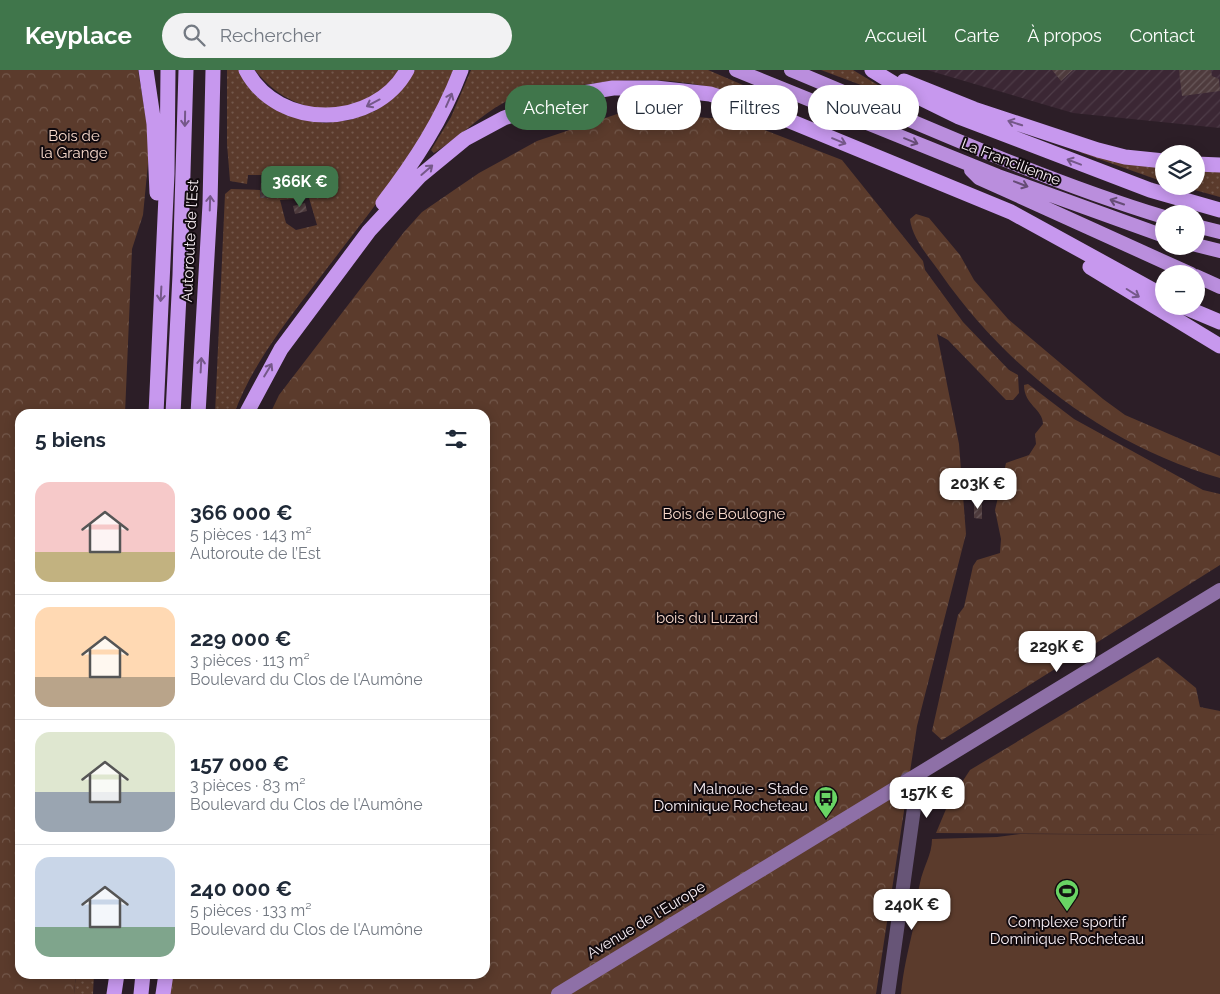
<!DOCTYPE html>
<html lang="fr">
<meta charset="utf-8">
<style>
body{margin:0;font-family:Raleway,sans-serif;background:#f2f2f3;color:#1f2937;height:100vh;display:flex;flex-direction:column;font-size:19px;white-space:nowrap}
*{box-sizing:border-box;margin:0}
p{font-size:16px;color:#747a83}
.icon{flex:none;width:28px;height:28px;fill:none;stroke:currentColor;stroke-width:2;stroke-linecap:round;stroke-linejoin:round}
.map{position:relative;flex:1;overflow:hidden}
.panel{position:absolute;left:15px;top:339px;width:475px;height:570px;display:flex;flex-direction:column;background:#fff;border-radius:15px;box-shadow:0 2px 12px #0003}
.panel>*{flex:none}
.guide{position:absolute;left:505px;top:15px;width:475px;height:45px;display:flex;gap:10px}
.fabs{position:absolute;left:1155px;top:75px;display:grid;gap:10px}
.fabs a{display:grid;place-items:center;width:50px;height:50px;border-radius:50%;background:#fff;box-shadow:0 2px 12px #0003;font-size:25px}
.price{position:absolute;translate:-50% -42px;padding:0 11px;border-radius:10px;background:#fff;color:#222;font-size:16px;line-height:32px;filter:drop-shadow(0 1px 2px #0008)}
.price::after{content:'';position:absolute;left:50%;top:30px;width:15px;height:11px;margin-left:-8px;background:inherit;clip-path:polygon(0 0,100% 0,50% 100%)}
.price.current{background:#40764b;color:#fff}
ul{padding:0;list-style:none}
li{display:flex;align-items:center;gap:15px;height:125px;padding:0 20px}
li+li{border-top:1px solid #e0e1e3}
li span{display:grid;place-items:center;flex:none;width:140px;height:100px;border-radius:15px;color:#555}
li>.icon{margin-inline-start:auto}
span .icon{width:60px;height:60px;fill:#fffc;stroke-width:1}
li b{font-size:21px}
h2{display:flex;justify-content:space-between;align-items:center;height:60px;padding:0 20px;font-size:21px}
.pill{padding:0 18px;border-radius:22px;background:#fff;box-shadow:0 2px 12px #0003;font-size:18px;line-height:45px}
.pill.current{background:#40764b;color:#fff}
header{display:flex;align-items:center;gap:30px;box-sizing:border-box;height:70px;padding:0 25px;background:#40764b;color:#fff}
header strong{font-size:24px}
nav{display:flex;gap:28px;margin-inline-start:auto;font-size:18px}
.search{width:350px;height:45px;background:#f2f2f3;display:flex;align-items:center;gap:12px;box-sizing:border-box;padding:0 18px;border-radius:28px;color:#747a83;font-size:19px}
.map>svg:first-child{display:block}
.industrial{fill:url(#industrial-furrows)}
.grass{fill:url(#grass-dots);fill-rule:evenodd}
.forest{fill:url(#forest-crowns)}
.pitch{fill:#5b3b2c}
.building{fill:url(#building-hatch)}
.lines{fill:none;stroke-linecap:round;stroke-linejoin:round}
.tertiary{stroke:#675577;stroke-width:14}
.secondary{stroke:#8e70a7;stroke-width:14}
.trunk{stroke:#ba8edd;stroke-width:14}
.motorway{stroke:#c798ee;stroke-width:15}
.oneway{stroke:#755889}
.oneway2{stroke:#664c76}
.labels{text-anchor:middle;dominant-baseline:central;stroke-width:4;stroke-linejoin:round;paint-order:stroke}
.park-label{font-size:15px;fill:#f8d9cb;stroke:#110a0e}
.street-label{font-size:15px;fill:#faf0f6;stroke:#110a0e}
.poi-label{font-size:15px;fill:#faf0f6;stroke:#110a0e;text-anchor:end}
</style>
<header>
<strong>Keyplace</strong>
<div class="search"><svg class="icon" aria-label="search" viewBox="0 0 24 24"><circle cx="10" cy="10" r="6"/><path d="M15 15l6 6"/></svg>Rechercher</div>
<nav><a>Accueil</a><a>Carte</a><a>À propos</a><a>Contact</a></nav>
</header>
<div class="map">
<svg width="1220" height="924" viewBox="0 0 1220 924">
<defs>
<pattern id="industrial-furrows" width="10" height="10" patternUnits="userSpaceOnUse" patternTransform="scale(1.25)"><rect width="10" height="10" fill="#3b2734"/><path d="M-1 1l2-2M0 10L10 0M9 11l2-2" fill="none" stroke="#4e3c48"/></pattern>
<pattern id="grass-dots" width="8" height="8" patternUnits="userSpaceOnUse" patternTransform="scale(1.25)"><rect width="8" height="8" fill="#5b3b2c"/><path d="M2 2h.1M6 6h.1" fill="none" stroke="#73584b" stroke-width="1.8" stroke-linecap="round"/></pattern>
<pattern id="forest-crowns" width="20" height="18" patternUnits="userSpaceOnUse" patternTransform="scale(1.25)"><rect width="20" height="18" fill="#5b3b2c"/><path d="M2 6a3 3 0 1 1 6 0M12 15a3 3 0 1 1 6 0" fill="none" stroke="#73584b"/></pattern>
<pattern id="building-hatch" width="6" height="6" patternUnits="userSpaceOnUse" patternTransform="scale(1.25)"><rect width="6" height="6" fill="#4e3b3d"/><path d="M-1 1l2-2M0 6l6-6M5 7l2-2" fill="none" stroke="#68585a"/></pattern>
</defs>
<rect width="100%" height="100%" fill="#2c1e27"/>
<!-- industrial -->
<path class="industrial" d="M927,0H1220V58L1073,43Z"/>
<!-- grass -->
<path class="grass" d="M227,0H241L300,49L325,53L350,50L375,41L402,18L415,0H455C422,83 362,151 309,222C280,260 251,298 234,344H215L225,124L231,119L260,120V128H269L270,105H248L247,114L230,111L227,74ZM309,128L317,155L296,160L286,153L280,130Z
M255,0H400C390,11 380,25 365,31C325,50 281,34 255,0Z
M471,0H708L778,30L773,35C693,8 644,3 560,19C542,22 522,23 505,32C479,46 459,68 434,83L431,80L451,47Z
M821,0H853L878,15L879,20L885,24Z
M1079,82L1164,95V112Z
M1196,98L1220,99V127L1180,116H1196Z
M76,904H94L93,924H74Z"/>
<!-- forest -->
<path class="forest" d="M0,0H138L147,55L149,83L143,145L132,179L125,344H20V904H76L74,924H0Z
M623,42L739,50L842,90L923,191L925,200L963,252L1009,300L1018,305L1019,323L1013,330H1006L948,270L937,264L959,374L966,464L917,656L876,924H169L172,904H485V344H270L279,325L404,162L422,142L457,118L479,103L537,71Z
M916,144L929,148L960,185L974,210L1008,249L1103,329L1125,345L1220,386V408C1107,376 1008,300 941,204C930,188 912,169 910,149Z
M1028,314L1074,349L1203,420L1220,424V495L942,670L932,661L958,545L964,537L973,496L977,490L1000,483L1001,469L995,440L1006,393L1029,385L1036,374L1035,364L1043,354C1043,339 1024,335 1024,315Z
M1158,587L1196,618L1200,637L1220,641V765L936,763L949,732L970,700Z"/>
<!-- pitch -->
<path class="pitch" d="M1020,764L1220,765V924H901C903,901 908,881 913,859C916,844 916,828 920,813C923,797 932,785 932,769L997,767Z"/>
<!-- building -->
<path class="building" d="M1052,0H1073L1061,11Z
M1179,0H1211L1212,6L1219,9L1220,21L1182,26Z
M261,113L270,114L269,128H260Z
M305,133L307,141L295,144L293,136Z
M974,431H982V449L974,448Z"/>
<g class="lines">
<!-- tertiary -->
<path class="tertiary" d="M888,924L914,738L913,721L907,709"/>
<!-- secondary -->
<path class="secondary" d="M558,924L1220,520"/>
<!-- trunk -->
<path class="trunk" d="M736,0L998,106L1164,166
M791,0C914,51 1036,108 1164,147
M971,100L979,108L1191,204
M1196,156L1220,162
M1196,175L1220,181
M1196,206L1220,217"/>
<!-- motorway -->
<path class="motorway" d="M146,0L154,54L157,123
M246,0C278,61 375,59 407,0
M872,0L906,21L959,47L1150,120L1220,140
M904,11L974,39L1098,80L1125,87L1164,91
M1196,94L1220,95
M383,133C415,91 442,50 461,0
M1090,197L1220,276
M1182,236L1220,252
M156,344L167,104L168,0
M173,344L180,205L186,0
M198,344L210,134L213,0
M246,344L281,279L369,161L420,106L465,69L504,48L571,25L613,18H656L710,24L768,42L1011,142L1164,226
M114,924L117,904
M141,924L143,904
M163,924L166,904"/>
</g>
<!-- one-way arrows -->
<defs><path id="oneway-shaft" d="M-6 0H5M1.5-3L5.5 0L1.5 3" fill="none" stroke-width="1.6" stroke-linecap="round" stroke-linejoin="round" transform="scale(1.25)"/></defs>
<g class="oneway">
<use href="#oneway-shaft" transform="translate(449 30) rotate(-66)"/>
<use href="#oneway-shaft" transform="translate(373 33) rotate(152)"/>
<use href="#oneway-shaft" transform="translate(185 49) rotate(91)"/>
<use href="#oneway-shaft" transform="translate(1015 53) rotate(-162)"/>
<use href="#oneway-shaft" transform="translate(839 71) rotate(22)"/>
<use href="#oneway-shaft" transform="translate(1074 92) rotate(-159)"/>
<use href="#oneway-shaft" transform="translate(427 100) rotate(-41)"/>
<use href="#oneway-shaft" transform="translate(210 133) rotate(-88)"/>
<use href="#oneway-shaft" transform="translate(1133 223) rotate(32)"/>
<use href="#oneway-shaft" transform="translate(161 224) rotate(93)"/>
<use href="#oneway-shaft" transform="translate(201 295) rotate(-87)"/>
<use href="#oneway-shaft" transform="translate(268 300) rotate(-59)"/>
</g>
<g class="oneway2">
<use href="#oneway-shaft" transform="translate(911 71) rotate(22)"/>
<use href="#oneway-shaft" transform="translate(1021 114) rotate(21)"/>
<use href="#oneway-shaft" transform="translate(1117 132) rotate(-161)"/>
</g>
<!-- icons -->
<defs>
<g id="bus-pin" transform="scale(1.25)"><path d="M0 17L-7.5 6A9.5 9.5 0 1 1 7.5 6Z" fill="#69d464" stroke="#110a0e"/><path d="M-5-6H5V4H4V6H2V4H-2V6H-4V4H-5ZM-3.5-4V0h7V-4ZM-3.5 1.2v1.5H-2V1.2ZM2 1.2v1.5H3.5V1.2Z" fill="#111"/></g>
<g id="stadium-pin" transform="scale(1.25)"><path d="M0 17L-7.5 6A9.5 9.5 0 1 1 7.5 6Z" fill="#69d464" stroke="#110a0e"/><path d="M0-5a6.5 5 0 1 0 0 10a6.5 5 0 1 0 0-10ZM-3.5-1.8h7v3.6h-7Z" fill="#111"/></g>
</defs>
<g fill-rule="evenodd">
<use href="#bus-pin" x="826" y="728"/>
<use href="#stadium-pin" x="1067" y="821"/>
</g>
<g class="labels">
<!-- park labels -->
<g class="park-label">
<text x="74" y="66">Bois de<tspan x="74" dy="17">la Grange</tspan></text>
<text x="724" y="444">Bois de Boulogne</text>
<text x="707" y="548">bois du Luzard</text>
</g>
<!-- street labels -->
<g class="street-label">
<text transform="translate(1011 92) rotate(21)">La Francilienne</text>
<text transform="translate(190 171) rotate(-87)">Autoroute de l’Est</text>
<text transform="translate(646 850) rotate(-31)">Avenue de l'Europe</text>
</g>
<!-- poi labels -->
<g class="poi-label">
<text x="808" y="719">Malnoue - Stade<tspan x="808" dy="17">Dominique Rocheteau</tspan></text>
<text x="1067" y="852" text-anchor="middle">Complexe sportif<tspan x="1067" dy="17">Dominique Rocheteau</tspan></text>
</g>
</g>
</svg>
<div class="fabs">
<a><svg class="icon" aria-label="layers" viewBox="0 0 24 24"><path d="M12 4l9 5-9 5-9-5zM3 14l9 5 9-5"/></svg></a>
<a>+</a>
<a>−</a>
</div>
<b class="price current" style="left:300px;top:138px">366K €</b>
<b class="price" style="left:978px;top:440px">203K €</b>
<b class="price" style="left:1057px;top:603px">229K €</b>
<b class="price" style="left:927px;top:749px">157K €</b>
<b class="price" style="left:912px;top:861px">240K €</b>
<div class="guide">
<a class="pill current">Acheter</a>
<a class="pill">Louer</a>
<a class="pill">Filtres</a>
<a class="pill">Nouveau</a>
</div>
<section class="panel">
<h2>5 biens<svg class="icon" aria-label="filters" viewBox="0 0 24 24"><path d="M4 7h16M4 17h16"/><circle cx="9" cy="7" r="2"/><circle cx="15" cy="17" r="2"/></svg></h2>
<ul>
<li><span style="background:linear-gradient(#f6c9c9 70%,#c2b280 0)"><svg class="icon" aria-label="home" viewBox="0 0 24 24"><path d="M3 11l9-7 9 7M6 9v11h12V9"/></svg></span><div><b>366 000 €</b><p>5 pièces · 143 m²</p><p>Autoroute de l’Est</p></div></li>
<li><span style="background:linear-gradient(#ffd9b3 70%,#b9a48a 0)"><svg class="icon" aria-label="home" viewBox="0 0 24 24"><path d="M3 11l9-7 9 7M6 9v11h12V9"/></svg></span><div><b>229 000 €</b><p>3 pièces · 113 m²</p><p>Boulevard du Clos de l'Aumône</p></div></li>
<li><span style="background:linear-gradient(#dfe7d0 60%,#9aa5b1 0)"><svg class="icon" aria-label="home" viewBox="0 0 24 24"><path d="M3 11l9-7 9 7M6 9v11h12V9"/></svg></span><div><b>157 000 €</b><p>3 pièces · 83 m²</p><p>Boulevard du Clos de l'Aumône</p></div></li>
<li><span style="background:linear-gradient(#c9d6e8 70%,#7fa58c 0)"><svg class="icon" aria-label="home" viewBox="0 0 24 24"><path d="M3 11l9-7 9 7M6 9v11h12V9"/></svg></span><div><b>240 000 €</b><p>5 pièces · 133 m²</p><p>Boulevard du Clos de l'Aumône</p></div></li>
</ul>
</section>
</div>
